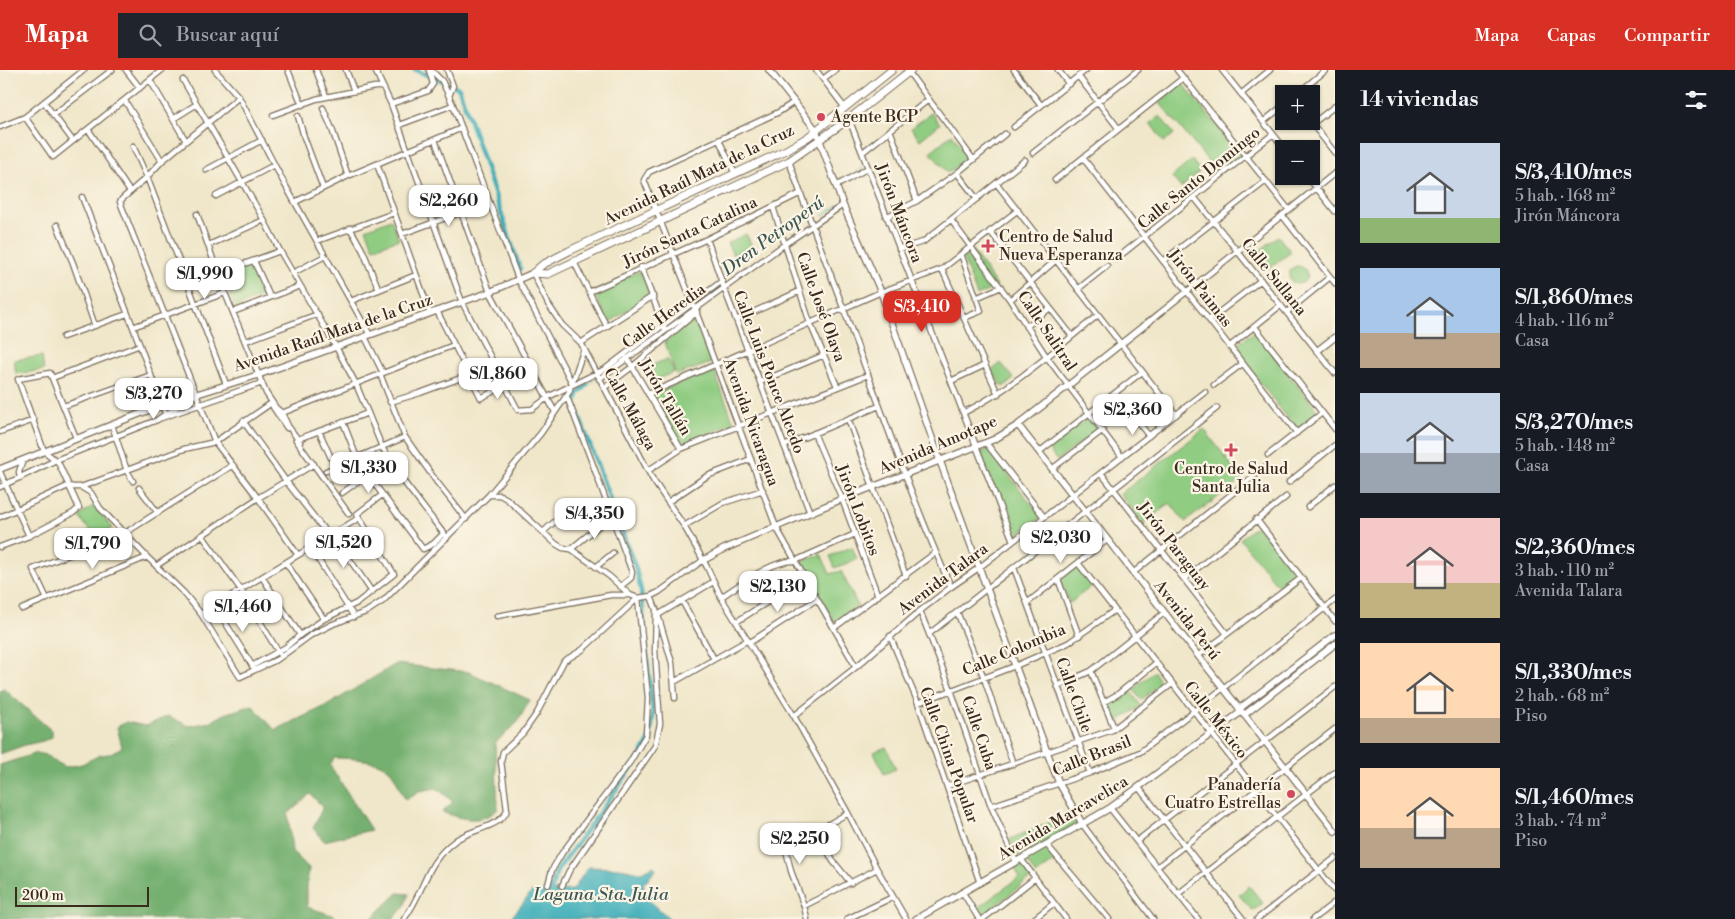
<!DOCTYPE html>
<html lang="es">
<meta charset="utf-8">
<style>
body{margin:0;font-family:"Libre Bodoni",serif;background:#20242c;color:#f1f3f6;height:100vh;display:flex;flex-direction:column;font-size:19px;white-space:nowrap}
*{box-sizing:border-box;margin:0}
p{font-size:16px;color:#9ea1a6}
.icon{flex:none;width:28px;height:28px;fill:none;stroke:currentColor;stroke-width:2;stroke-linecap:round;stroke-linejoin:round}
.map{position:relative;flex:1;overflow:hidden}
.details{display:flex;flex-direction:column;background:#171b24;width:400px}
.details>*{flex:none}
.fabs{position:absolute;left:1275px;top:15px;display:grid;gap:10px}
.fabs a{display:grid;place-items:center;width:45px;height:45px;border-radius:0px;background:#171b24;box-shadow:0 1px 4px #0004;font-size:25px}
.scale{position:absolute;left:15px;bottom:12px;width:134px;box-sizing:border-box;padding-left:5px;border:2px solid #3b2a1e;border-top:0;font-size:14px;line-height:18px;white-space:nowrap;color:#3b2a1e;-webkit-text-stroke:4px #fcf5e5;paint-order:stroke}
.price{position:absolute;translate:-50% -42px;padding:0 11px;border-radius:10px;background:#fff;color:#222;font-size:16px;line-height:32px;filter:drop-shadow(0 1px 2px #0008)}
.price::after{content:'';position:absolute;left:50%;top:30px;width:15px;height:11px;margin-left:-8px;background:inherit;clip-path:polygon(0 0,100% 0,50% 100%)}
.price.on{background:#d93025;color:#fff}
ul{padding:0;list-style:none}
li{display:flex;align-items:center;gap:15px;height:125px;padding:0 25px}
li span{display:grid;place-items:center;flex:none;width:140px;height:100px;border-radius:0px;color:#555}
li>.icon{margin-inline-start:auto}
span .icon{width:60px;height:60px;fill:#fffc;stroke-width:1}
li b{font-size:21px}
h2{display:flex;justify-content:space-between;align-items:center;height:60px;padding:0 25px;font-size:21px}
header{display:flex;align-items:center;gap:30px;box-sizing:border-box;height:70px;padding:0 25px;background:#d93025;color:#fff}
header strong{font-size:24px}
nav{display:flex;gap:28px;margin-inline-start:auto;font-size:18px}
.search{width:350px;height:45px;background:#20242c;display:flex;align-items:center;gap:12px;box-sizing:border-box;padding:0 18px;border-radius:0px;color:#9ea1a6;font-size:19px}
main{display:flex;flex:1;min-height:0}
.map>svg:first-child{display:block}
.green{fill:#90cc82;stroke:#667b50}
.forest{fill:#74b070;stroke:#586d47}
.water{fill:#3eaeb9;stroke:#3c6c6c}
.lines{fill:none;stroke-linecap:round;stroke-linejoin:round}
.stream{stroke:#3eaeb9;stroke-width:1}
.canal{stroke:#3eaeb9;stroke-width:4.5}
.minor-casing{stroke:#7a6c5a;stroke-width:7}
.tertiary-casing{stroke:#7a6c5a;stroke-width:8}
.primary-casing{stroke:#7a6c5a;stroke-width:9}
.minor{stroke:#fff;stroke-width:4.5}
.tertiary{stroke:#fff;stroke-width:5.5}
.primary{stroke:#fff;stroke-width:7}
.poi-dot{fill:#d1495b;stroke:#fcf5e5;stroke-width:2}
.labels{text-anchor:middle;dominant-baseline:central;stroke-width:4.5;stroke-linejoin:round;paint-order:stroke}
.poi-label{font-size:16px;fill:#3b2a1e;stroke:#fcf5e5;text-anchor:start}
.street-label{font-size:16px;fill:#3b2a1e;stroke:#fcf5e5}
.water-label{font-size:18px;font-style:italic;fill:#3c5854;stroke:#fcf5e5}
</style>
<header>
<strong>Mapa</strong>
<div class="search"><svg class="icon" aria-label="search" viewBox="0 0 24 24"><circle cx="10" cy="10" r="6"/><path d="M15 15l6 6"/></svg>Buscar aquí</div>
<nav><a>Mapa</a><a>Capas</a><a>Compartir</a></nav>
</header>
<main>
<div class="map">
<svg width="1335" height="849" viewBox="0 0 1335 849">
<rect width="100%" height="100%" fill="#fcf5e5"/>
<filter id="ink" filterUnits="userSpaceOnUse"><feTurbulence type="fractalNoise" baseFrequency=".02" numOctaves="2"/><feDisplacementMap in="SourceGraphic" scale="10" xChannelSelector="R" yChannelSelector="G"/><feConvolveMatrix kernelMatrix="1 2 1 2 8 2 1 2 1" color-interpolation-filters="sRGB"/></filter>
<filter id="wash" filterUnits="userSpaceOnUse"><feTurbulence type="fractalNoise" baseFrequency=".0096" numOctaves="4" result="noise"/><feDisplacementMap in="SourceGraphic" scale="20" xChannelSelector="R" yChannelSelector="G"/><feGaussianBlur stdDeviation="1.12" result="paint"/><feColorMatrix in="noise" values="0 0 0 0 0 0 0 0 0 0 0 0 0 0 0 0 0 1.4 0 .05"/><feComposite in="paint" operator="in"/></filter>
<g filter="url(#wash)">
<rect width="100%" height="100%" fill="#f0e7ca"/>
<!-- green -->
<path class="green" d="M1182,13L1242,86L1219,104L1159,32Z
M931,43L940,54L920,70L911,58Z
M1160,46L1174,64L1164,72L1150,53Z
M952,64L969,87L948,103L930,82Z
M1192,90L1200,101L1181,118L1172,107Z
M391,149L399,169L374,178L366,159Z
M746,164L752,176L733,185L727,173Z
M1278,166L1291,182L1269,199L1256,184Z
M973,181L997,216L977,226L963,188Z
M1289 205a9 9 0 1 1 18 0a9 9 0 1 1-18 0Z
M252,196L265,225L235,238L223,206Z
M640,201L649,225L609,253L593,222Z
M696,248L711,293L676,305L665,272Z
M1255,261L1319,343L1297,360L1233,278Z
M42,286L44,300L16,304L14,290Z
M668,289L674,302L653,311L647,297Z
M1001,293L1014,309L1003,317L991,301Z
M713,298L734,353L682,375L652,325Z
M1088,348L1097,360L1057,391L1049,380Z
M1204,359L1242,409L1185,452L1170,433L1143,454L1120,424Z
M988,379L1042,447L1014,467L980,383Z
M94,435L112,458L97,469L79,447Z
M1257,455L1299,507L1282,521L1240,469Z
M852,477L857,489L835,498L830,486Z
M821,484L830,504L841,501L858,536L835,552L800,493Z
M1078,495L1093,515L1070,533L1059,510Z
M1154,602L1162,613L1141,630L1133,619Z
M1129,619L1141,636L1115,653L1106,636Z
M886,677L896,699L884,704L874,682Z
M1070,744L1076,755L1017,787L1010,769Z
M1045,779L1055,791L1036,805L1026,790Z
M1021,793L1032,807L981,847L976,839L1020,807L1014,798Z
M1249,816L1263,833L1253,841L1239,825Z"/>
<!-- forest -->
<path class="forest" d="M396,594L469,602L530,630L517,653L495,673L498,739C481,755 462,749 442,742L453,732L437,718L419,721L406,730C399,721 398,707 388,699C378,689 348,688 334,688L330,695L371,760L324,771L313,758L323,737L310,724L288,744L292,781L309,798L307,815V837L335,846L336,849H0V695L37,683L46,685L54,691L66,697L82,694L100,685L109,684L122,677L117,657L126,652L146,656L168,646L189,656L210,652L225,644L252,635L275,660L328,635Z
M4,619L52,661V667L43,671L25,675L0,684V621Z
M398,823L409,824L404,837L393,849H371Z"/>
<!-- water -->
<path class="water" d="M654,796L656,800L643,814L650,831L670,849H510L532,822L573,820L588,797L620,798L641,802Z"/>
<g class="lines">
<!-- stream -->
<path class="stream" d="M856,102L865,97
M822,146L840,134
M601,305L675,251
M587,315L598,307"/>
<!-- canal -->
<path class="canal" d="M415,0L459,18L520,199
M551,821L557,801L642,684L650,669L653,646L641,521L636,499L575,335L578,324L587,315"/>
</g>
</g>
<g filter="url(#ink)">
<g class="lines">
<!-- minor casing -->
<g class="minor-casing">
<path id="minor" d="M126,0L140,18
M215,0L239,27L284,113L370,265
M288,0L302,35
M316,0L326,26
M346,0L354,21
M375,0L391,34L462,232L518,340L532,339L550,326L605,299L722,211
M431,0L442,11L453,35L519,211L572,313
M447,0L453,16L449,26
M816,0L845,38
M907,0L973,89
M1014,0L1041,35
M1058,0L1069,14
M1177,0L1289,140
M1222,0L1285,79
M1078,6L1119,59
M823,9L835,0
M150,10L186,71
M183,10L264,150L280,181L336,277L356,314L382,377L397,403L447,468
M1241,24L1270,0
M1297,24L1326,0
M239,27L162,91L147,107L122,129L120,132L215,372L258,428L298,485
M125,31L162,91
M44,32L73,71
M794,32L779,42L649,102L644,110L695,239L776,457L856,597
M391,34L428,21L433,14L429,0
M323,38L332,59L348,106
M53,45L112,0
M273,45L316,29L375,17H383
M298,46L304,67L323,118
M25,47L53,87L162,0
M173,49L197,34
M849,49L1013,471
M1310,51L1335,83
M1263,52L1284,35
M1312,54L1335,36
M399,55L453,35
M0,57L25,47L84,0
M1014,57L1086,0
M88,59L130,122
M890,60L917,131
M435,70L490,222L555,342
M719,70L735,104
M133,76L147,107L226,314
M863,82L928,30
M1033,83L1138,0
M1083,88L1297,363
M789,91C813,159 839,226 864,294C892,369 918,444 951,517
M377,94L430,243
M206,100L262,70
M957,103L977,129
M1307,106L1335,141
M1055,110L1183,8
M997,114L1176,345
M836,116L868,98
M216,126L274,95
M82,127L133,257L165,343
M1194,127L1335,303
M295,132L348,106L462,58
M773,137L810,253L837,316
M197,144L225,223L266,323L276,338L282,343L288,356L300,372
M1282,145L1335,213
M886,147L917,131L957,103L1005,64
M951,150L1010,230L1046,286L1122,387
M57,155L73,193L95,256
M350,158L363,181L379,220
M990,161L1072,266
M402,164L489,132
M707,169L724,218L810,443
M317,171L394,143
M209,175L264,150
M899,179L923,172L1025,90
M961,184L981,241L964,248
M1116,189L1273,64
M254,191L270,227
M1163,191L1266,111
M574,192L607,257
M641,197L664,257
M942,199L998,324
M219,203L280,181
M293,203L325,186
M533,203L548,234L562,255L581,273L653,410L684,456L707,497L721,527L794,646L848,743L877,799L906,849
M1078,219L1107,196
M589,222L707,169L801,123
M976,228L1001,217
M1010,230L1056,190
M351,231L416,205
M437,241L481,328L506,315
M233,242L300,216
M1287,242L1330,207
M736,250L800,221
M1209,250L1261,210
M1150,251L1335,103
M133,257L225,223
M1026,257L1050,238
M1255,257L1335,359
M63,267L127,244
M365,267L383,303
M246,271L318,244
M581,273L653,226
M1229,277L1281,235
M627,288L681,379
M380,304L405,367L436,411L466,449
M52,308L140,275
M599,309L785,174L843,135
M951,311L985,295
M760,312L824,285
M1214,315L1242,294
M604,318L632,297L697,242
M1115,323L1149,366
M648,324L881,222L942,199L1018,140
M567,327L593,395L632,502L631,508L621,516
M390,332L420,323L469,305
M64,336L151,305
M273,337L287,358
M282,343L454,275
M963,343C1013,318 1055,280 1098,245
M161,348L262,313
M848,349L906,506
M243,351L286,411L325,461
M343,352L359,393L423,479L433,474L444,463
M112,355L127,401L133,411
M319,361L335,397
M0,362L34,350
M814,363L842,429L878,526
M298,369L368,343
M296,370L349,444
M986,373L1044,447
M784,376L879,336
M1039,382L1142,302
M1268,385L1322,343
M1052,399L1103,360
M649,400L681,379L868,305
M326,401L405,367
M0,402L29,466
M1101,403L1227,564
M20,408L19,402L23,390
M1289,412L1335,375
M0,417L56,390L157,350L189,329
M81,417L91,423L100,438L147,487L184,523L201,544L240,607L278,589L311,565L333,554L366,542L383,531L489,425L541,363L569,322L584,279
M139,418L158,443
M342,423L367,405
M489,425H500L507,429L556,474L563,478L571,479L609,506L630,525L638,528L651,526L659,522L702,491
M668,432L707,406L751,389
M1308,437L1335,415
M0,447L68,416L73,417H81L184,379L215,372L270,334
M1256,449L1335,551
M684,456L723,433L763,420
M543,462L570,438
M202,465L241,520L279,583
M333,465L372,522
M0,477L29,466L73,443L79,438L58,392L44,381L18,309L50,303L76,368
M311,478L354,547
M571,479L606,450L612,448
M286,493L324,549
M1078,493L1335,821
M156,496L258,428L314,394
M596,497L613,483
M1014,498L1090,703
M1133,503L1264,398
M262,507L300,565
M1058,509L1079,566
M1184,509L1286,427
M651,526L658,545L672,593L675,628
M721,527C740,515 773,489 795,491L855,464
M47,529L33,499L125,463L233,395
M682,531L714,589
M1027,533L1107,470
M215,536L253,597
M22,539L147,487
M920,541L951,620L991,736L1016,792
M957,542L984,608L1013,694
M201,544L359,448
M658,545L713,512
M497,546L611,525H629
M736,552L805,508
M834,558L935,483
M929,564L1217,338
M890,566L918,633L980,813
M749,573L817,529
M1198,586L1301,508
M252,596L286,577L300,565L324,549L357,533L394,504L357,444L382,425
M1091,601L1114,658
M674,612L748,570
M1057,616L1091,601L1164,543
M1104,632L1118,624L1156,593
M918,633L1015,596L1068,573L1115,540
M794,646L856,597L920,541L951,517L980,497L1205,322
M947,716L1112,660L1172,614
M1139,718L1243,849
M991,736L1090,703L1140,682L1194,641L1335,530
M1110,738L1198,849
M1083,755L1153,849
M781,759L791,801L804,836L807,849
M816,761L833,791L851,813
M1137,771L1335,617
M1047,775L1109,849
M785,776L810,765L848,743
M1021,789L1066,849
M1157,797L1335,659
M548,815L552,800L562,783L630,692L646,665L648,628L638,528
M562,816L569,801L655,676L660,654L655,580L656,541
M963,823L979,849
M1178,824L1335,702
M804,836L877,799
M404,849C426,820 424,793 456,770C471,759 502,757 507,740L501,691L503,682L523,663L537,643L564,591L582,580L638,528
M847,849L893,827
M983,849L1035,808
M1034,849L1054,833
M1257,849L1335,788
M1313,849L1335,832"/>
</g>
<!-- tertiary casing -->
<g class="tertiary-casing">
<path id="tertiary" d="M769,0L816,60L843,135L881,222L940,391L1047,682L1059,713L1083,755
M1317,281L1335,267
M1018,355L1335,761
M0,399L162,335L258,305L336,277L490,222L533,203
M702,491L724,479L842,429L995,369L1018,355L1150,251
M1239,639L1335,565
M1244,645L1335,574
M916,849L1110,738L1241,642"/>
</g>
<!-- primary casing -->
<g class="primary-casing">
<path id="primary" d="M533,203L548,204L789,91L849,49L911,0
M533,203L542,195L569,181L786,80L808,67L892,0"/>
</g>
<!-- minor -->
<use href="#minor" class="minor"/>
<!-- tertiary -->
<use href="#tertiary" class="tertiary"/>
<!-- primary -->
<use href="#primary" class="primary"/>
</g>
</g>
<!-- markers -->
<g class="poi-dot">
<circle cx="821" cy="47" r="5"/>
<path d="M985.5 168.5h5v5h5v5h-5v5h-5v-5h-5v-5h5z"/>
<path d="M1228.5 372.5h5v5h5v5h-5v5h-5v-5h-5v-5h5z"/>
<circle cx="1291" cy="724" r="5"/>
</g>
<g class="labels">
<!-- poi labels -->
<g class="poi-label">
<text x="831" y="47">Agente BCP</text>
<text x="999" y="167">Centro de Salud<tspan x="999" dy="18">Nueva Esperanza</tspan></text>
<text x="1231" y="399" text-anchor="middle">Centro de Salud<tspan x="1231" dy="18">Santa Julia</tspan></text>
<text x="1281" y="715" text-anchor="end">Panadería<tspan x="1281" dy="18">Cuatro Estrellas</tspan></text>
</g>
<!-- street labels -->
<g class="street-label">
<text transform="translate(699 105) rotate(-26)">Avenida Raúl Mata de la Cruz</text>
<text transform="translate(1199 108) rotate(-39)">Calle Santo Domingo</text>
<text transform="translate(899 143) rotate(69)">Jirón Máncora</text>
<text transform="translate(690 162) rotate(-25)">Jirón Santa Catalina</text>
<text transform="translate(1274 207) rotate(51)">Calle Sullana</text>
<text transform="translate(1200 218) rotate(52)">Jirón Paimas</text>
<text transform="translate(821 237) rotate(70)">Calle José Olaya</text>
<text transform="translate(664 246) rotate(-36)">Calle Heredia</text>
<text transform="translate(1047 261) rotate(56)">Calle Salitral</text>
<text transform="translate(333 263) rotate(-19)">Avenida Raúl Mata de la Cruz</text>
<text transform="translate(769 302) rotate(69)">Calle Luis Ponce Alcedo</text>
<text transform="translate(665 327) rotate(59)">Jirón Tallán</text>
<text transform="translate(630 339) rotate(61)">Calle Málaga</text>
<text transform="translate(751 352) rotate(70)">Avenida Nicaragua</text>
<text transform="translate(938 375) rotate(-23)">Avenida Amotape</text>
<text transform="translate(858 440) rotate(69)">Jirón Lobitos</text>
<text transform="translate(1174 476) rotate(52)">Jirón Paraguay</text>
<text transform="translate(943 509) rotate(-37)">Avenida Talara</text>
<text transform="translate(1187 550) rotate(52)">Avenida Perú</text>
<text transform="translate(1014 580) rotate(-23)">Calle Colombia</text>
<text transform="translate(1074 625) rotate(70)">Calle Chile</text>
<text transform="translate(1216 650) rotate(52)">Calle México</text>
<text transform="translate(979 663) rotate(71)">Calle Cuba</text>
<text transform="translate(949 685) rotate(70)">Calle China Popular</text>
<text transform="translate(1092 686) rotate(-22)">Calle Brasil</text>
<text transform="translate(1063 748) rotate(-31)">Avenida Marcavelica</text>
</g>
<!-- water labels -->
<g class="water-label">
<text transform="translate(773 166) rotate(-36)">Dren Petroperú</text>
<text x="601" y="824">Laguna Sta. Julia</text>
</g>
</g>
</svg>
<div class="fabs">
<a>+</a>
<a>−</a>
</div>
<div class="scale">200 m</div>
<b class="price" style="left:449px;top:157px">S/2,260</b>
<b class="price" style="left:205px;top:230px">S/1,990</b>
<b class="price on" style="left:922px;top:263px">S/3,410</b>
<b class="price" style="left:498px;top:330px">S/1,860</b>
<b class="price" style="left:154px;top:350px">S/3,270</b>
<b class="price" style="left:1133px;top:366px">S/2,360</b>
<b class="price" style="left:369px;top:424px">S/1,330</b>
<b class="price" style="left:595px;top:470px">S/4,350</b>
<b class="price" style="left:1061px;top:494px">S/2,030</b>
<b class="price" style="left:344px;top:499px">S/1,520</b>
<b class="price" style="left:93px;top:500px">S/1,790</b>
<b class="price" style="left:778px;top:543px">S/2,130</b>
<b class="price" style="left:243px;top:563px">S/1,460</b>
<b class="price" style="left:800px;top:795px">S/2,250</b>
</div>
<section class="details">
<h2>14 viviendas<svg class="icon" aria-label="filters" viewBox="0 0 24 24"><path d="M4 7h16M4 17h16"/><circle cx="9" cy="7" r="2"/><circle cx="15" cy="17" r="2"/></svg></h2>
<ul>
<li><span style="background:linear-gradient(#c9d6e8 75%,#8fb573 0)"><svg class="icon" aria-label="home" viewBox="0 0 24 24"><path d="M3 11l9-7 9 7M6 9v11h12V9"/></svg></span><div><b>S/3,410/mes</b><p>5 hab. · 168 m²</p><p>Jirón Máncora</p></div></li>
<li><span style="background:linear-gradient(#a9c7e8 65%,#b9a48a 0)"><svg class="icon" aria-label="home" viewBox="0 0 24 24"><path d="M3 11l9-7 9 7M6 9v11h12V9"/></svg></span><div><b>S/1,860/mes</b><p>4 hab. · 116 m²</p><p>Casa</p></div></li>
<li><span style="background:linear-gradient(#c9d6e8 60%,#9aa5b1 0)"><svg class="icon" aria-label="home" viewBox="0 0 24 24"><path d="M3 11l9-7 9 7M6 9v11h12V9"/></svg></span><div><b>S/3,270/mes</b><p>5 hab. · 148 m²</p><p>Casa</p></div></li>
<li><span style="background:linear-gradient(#f6c9c9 65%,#c2b280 0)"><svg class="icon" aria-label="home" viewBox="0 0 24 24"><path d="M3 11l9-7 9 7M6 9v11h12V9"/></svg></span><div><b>S/2,360/mes</b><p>3 hab. · 110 m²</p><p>Avenida Talara</p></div></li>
<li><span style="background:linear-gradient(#ffd9b3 75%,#b9a48a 0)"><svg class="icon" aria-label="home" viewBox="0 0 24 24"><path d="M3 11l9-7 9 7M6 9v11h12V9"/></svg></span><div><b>S/1,330/mes</b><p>2 hab. · 68 m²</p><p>Piso</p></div></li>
<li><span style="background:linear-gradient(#ffd9b3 60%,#b9a48a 0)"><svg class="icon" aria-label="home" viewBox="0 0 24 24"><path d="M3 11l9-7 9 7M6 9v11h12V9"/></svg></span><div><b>S/1,460/mes</b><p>3 hab. · 74 m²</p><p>Piso</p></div></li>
</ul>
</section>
</main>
